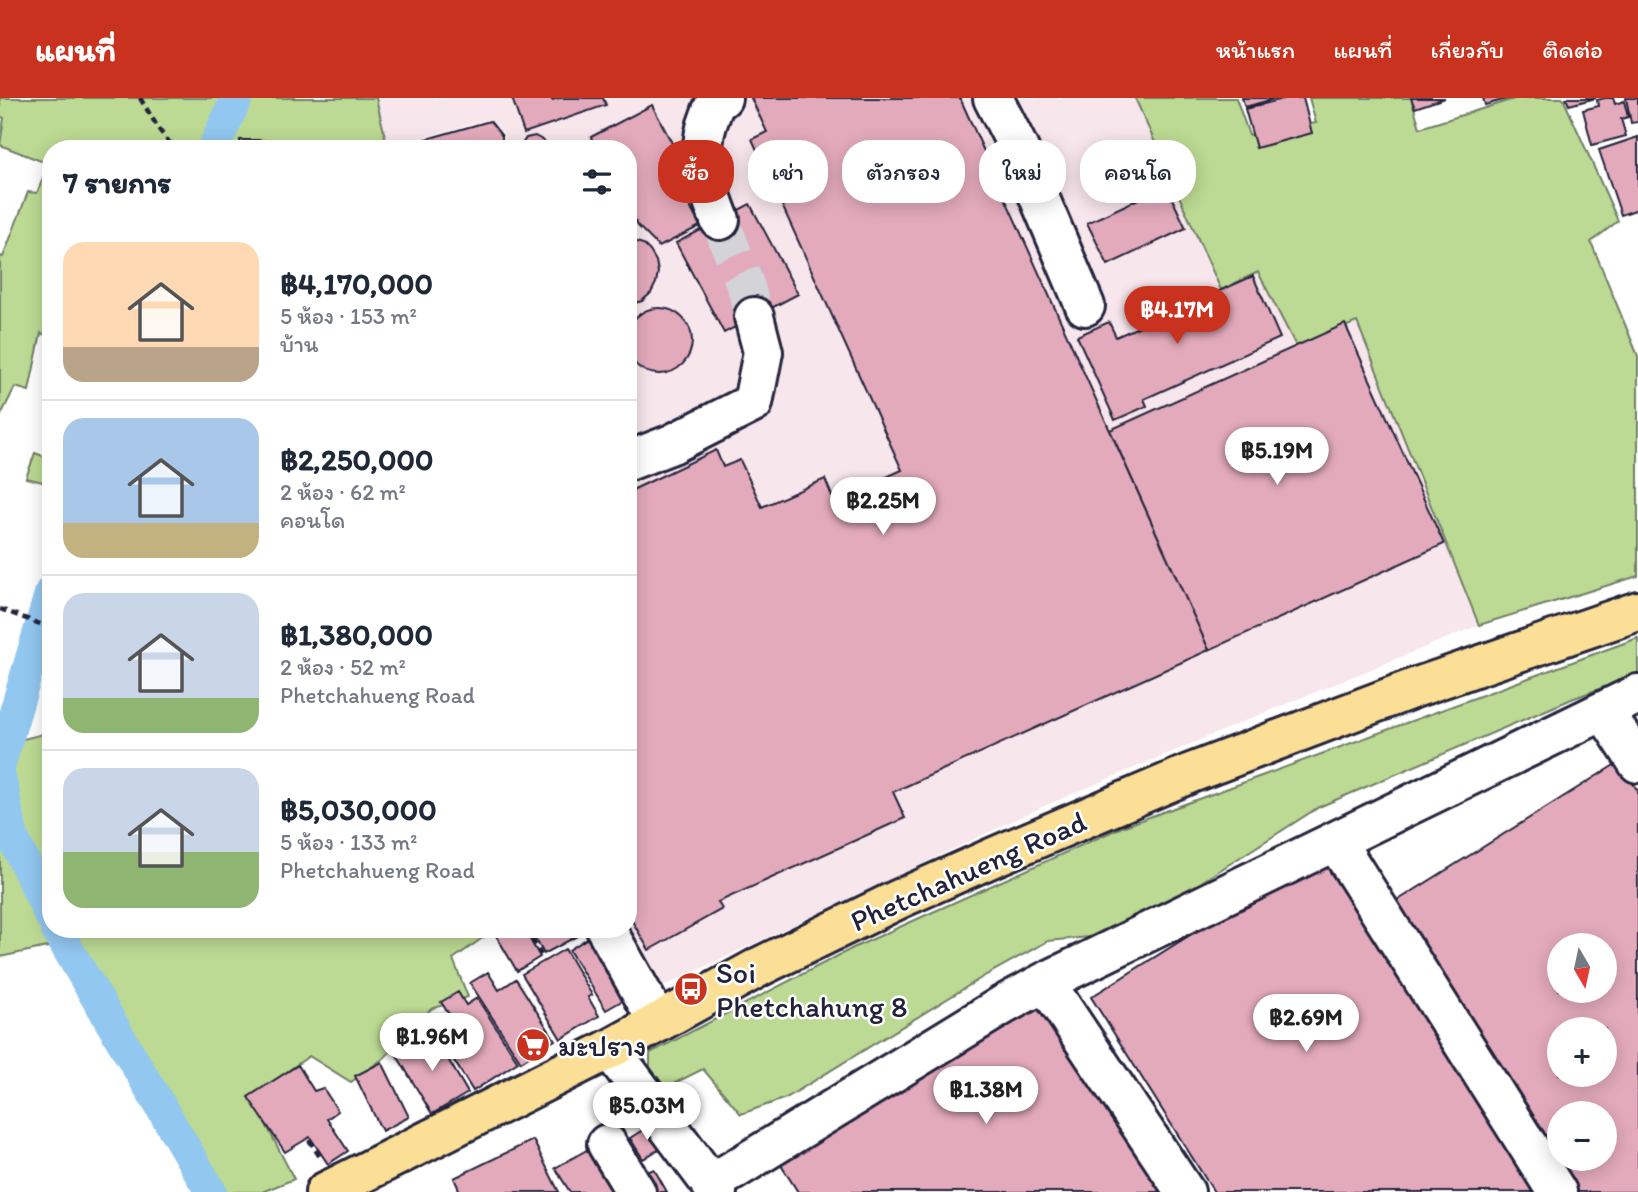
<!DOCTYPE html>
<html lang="th">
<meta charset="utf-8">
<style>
body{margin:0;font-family:Itim,"Playpen Sans Thai",sans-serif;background:#f6f6f7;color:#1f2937;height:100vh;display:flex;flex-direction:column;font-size:26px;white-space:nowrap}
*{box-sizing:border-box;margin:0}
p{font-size:23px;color:#747a83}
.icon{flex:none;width:38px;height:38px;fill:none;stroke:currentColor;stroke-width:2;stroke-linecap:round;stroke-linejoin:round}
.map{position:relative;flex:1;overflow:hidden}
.drawer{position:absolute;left:42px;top:42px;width:595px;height:798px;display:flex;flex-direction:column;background:#fff;border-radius:28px;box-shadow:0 4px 18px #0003}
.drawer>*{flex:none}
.guide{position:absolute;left:658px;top:42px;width:665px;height:63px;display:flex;gap:14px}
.needle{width:46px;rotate:171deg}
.tools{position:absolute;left:1547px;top:835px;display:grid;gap:14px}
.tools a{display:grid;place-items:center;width:70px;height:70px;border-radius:50%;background:#fff;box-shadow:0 4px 18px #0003;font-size:35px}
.price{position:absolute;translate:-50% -60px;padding:0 16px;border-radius:24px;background:#fff;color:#222;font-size:23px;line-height:46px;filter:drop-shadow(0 2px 4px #0008)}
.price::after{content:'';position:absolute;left:50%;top:42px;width:21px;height:16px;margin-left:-10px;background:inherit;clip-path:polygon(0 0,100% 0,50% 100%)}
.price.on{background:#c8321e;color:#fff}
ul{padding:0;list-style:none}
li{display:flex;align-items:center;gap:21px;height:175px;padding:0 21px}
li+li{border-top:2px solid #e0e1e3}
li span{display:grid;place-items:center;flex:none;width:196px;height:140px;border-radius:21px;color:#555}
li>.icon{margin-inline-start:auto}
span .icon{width:84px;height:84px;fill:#fffc;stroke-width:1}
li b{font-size:30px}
h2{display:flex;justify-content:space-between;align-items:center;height:84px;padding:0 21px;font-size:30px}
.tag{padding:0 24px;border-radius:28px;background:#fff;box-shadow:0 4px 18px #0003;font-size:24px;line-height:63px}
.tag.on{background:#c8321e;color:#fff}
header{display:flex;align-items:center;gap:42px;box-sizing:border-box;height:98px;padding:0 35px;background:#c8321e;color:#fff}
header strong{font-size:33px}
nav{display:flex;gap:38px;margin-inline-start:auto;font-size:24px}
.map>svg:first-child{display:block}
.built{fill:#f7e6eb}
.green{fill:#bcda93;stroke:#6f7e67;stroke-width:2}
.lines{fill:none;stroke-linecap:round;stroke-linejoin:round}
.canal{stroke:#92c7f0;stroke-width:32}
.building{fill:#e3aabb;stroke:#22223b;stroke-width:2;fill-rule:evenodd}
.minor-tunnel{stroke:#d3d3d8;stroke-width:38;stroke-dasharray:38 19;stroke-linecap:butt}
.minor-casing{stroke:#22223b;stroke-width:44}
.major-casing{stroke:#22223b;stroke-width:44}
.path{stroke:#22223b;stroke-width:4.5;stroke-dasharray:7 5;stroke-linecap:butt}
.minor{stroke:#fff;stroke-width:38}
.major{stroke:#fbdf96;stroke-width:38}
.labels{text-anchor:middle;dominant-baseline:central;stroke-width:5;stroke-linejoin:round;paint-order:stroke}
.street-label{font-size:30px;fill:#22223b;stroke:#fff}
.poi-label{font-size:30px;fill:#22223b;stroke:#fff;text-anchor:start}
</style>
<header>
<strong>แผนที่</strong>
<nav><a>หน้าแรก</a><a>แผนที่</a><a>เกี่ยวกับ</a><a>ติดต่อ</a></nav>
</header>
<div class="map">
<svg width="1638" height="1094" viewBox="0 0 1638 1094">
<rect width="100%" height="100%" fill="#fff"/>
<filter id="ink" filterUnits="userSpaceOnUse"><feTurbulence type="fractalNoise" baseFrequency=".0143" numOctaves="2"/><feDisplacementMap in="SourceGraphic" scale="14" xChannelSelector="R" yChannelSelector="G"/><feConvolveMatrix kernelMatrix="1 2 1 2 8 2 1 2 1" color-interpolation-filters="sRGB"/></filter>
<g filter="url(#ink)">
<!-- built -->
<path class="built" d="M376,0H1135L1164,69L1258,174L1357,223L1479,527L1254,619L1042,709L658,891L623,831H628V51H504V36L490,21L387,49Z"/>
<!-- green -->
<path class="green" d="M0,0H376L388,51H221L208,48L207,51H51V239L41,235L29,293L15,289L0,319V158L3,159L28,94L37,95L49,66L0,47L4,20L0,18Z
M1135,0H1236L1249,37L1316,25L1309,0H1411L1420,30L1517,0H1563L1618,123L1591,144L1638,258V478L1479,527L1357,224L1296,248L1258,174L1221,192Z
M35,355L51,361V386L26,380Z
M1638,540V577L1574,600L1319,709L1184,795L1109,837L1048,843L986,877L786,1000L741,1016L703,971L661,992L650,973V955L853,850L1122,729Z
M51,634V831H485L488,836L453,861L468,899L431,911L384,960L351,984L309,958L252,999L294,1081L262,1094H196L52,848L0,859V681L15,643Z"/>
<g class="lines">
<!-- canal -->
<path class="canal" d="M213,51L237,0
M0,665L51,493
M0,679L13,740L51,820
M56,831L211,1094"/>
</g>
<!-- building -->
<path class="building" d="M512,0H551L552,2L559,0H603L606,7L524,35Z
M751,0H960L1209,552L893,694L905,720L718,804L722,811L649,852L628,816V394L716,352L723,369L740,362L762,409L825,381L834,403L902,372L752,41L767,34Z
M1242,0H1277L1245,9Z
M1286,0H1303L1312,35L1256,50L1245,11Z
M1411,0H1445L1415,10Z
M1483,0H1510L1485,7Z
M1566,0H1596L1569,7Z
M1605,0H1613L1615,6L1624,3L1628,19L1621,21L1626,38L1592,47L1583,12L1598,8L1597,2Z
M1626,0H1638V24L1631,25Z
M652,7L696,91L684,97L700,128L659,149L638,128L628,110V51H597L591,39Z
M490,23L502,38V51H417L416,44Z
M535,38L544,43L548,51H519L526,40Z
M1638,39V111L1621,117L1599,52Z
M240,42H263V51H240Z
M1166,88L1186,130L1108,167L1087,125Z
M750,106L798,196L724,235L676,145Z
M628,141L643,146L650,153L656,163L658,174L656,185L651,195L642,203L628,207Z
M1253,178L1280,240L1144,301L1147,308L1115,322L1077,238L1109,224L1116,239Z
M626 243a33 33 0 1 1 66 0a33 33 0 1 1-66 0Z
M1345,226L1444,446L1209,552L1110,332Z
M1619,664L1638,693V1094H1573L1392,806ZM1559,847H1605V892H1559ZM1559,931H1605V976H1559ZM1559,1015H1605V1060H1559Z
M1326,752L1542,1094H1214L1091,899Z
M499,831H524L540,859L517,873L494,834Z
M530,831H590L544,856Z
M594,836L632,897L606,912L569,852Z
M565,851L592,897L588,899L599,918L561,941L522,876Z
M488,874L499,892L516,881L555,942L521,964L470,885Z
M458,894L466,907L477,900L518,964L473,993L435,932L452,921L441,904Z
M1045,899L1167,1094H798L779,1064Z
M432,934L468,995L432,1016L396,956Z
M382,964L409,1019L382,1033L355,978Z
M298,967L314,993L323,990L338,1013L327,1021L348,1053L328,1066L310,1039L285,1054L248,999Z
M651,1027L664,1048L643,1061L630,1040Z
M533,1042L559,1094H460L454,1080Z
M599,1045L629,1094H570L555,1070Z
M654,1071L667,1094H645L636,1079Z"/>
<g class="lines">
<!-- minor-tunnel -->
<path class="minor-tunnel" d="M720,122L746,189L754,219"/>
<!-- minor casing -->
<g class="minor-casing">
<path id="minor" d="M993,0L1018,49L1085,208
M720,122C706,86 695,55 710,18C713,10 714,5 722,0
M628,363L672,346L753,305L763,254L754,219
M1604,613L1638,665
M1336,744L1557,1094
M606,831L658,924
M1045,884L1185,1094
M610,951L711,1086
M607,1046L636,1094
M717,1094L711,1086L1003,907L1045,884L1638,596"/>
</g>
<!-- major casing -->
<g class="major-casing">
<path id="major" d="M325,1094L610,951L761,868L899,801L996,758L1191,675L1417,589L1638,513"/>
</g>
<!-- path -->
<path class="path" d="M140,0L160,33L175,51
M0,511L51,530
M526,831L541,857
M309,1042L320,1059"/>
<!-- minor -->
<use href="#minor" class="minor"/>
<!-- major -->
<use href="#major" class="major"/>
</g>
</g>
<!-- icons -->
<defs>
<g id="bus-disc" transform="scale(1.75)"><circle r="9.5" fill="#c8321e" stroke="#fff"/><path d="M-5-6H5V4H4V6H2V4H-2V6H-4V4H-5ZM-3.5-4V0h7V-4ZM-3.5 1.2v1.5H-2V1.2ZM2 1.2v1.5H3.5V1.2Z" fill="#fff"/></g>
<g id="supermarket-disc" transform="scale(1.75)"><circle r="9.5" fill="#c8321e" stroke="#fff"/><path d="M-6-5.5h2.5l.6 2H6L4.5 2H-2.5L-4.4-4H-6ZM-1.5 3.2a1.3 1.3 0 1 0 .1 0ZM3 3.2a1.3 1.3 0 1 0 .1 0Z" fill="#fff"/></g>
</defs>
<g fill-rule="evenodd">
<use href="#bus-disc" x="691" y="891"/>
<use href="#supermarket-disc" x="533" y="947"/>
</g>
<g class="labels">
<!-- street labels -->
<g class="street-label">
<text transform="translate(968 773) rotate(-24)">Phetchahueng Road</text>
</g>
<!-- poi labels -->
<g class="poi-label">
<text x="716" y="874">Soi<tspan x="716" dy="34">Phetchahung 8</tspan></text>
<text x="558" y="947">มะปราง</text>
</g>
</g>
</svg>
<div class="tools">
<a><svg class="needle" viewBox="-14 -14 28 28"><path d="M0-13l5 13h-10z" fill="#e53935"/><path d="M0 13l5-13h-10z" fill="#747a83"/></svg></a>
<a>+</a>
<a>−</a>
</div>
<b class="price on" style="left:1177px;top:248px">฿4.17M</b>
<b class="price" style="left:1277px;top:389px">฿5.19M</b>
<b class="price" style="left:883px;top:439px">฿2.25M</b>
<b class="price" style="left:1306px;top:956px">฿2.69M</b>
<b class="price" style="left:432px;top:975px">฿1.96M</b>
<b class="price" style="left:986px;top:1028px">฿1.38M</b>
<b class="price" style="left:647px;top:1044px">฿5.03M</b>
<div class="guide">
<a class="tag on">ซื้อ</a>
<a class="tag">เช่า</a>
<a class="tag">ตัวกรอง</a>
<a class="tag">ใหม่</a>
<a class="tag">คอนโด</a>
</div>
<section class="drawer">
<h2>7 รายการ<svg class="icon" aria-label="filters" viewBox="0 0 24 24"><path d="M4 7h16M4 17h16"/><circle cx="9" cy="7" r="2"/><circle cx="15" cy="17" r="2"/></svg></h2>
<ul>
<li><span style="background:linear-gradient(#ffd9b3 75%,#b9a48a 0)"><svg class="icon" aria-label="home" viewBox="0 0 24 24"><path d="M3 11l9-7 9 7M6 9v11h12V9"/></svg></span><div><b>฿4,170,000</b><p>5 ห้อง · 153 m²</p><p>บ้าน</p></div></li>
<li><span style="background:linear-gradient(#a9c7e8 75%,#c2b280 0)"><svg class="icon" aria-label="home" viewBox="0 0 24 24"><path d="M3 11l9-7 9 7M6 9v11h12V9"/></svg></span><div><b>฿2,250,000</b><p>2 ห้อง · 62 m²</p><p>คอนโด</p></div></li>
<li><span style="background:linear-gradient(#c9d6e8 75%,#8fb573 0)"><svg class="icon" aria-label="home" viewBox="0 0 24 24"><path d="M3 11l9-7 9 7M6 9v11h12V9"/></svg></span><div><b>฿1,380,000</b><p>2 ห้อง · 52 m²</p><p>Phetchahueng Road</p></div></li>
<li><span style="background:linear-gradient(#c9d6e8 60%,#8fb573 0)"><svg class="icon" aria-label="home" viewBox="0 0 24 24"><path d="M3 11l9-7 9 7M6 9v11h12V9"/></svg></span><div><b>฿5,030,000</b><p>5 ห้อง · 133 m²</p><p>Phetchahueng Road</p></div></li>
</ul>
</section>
</div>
